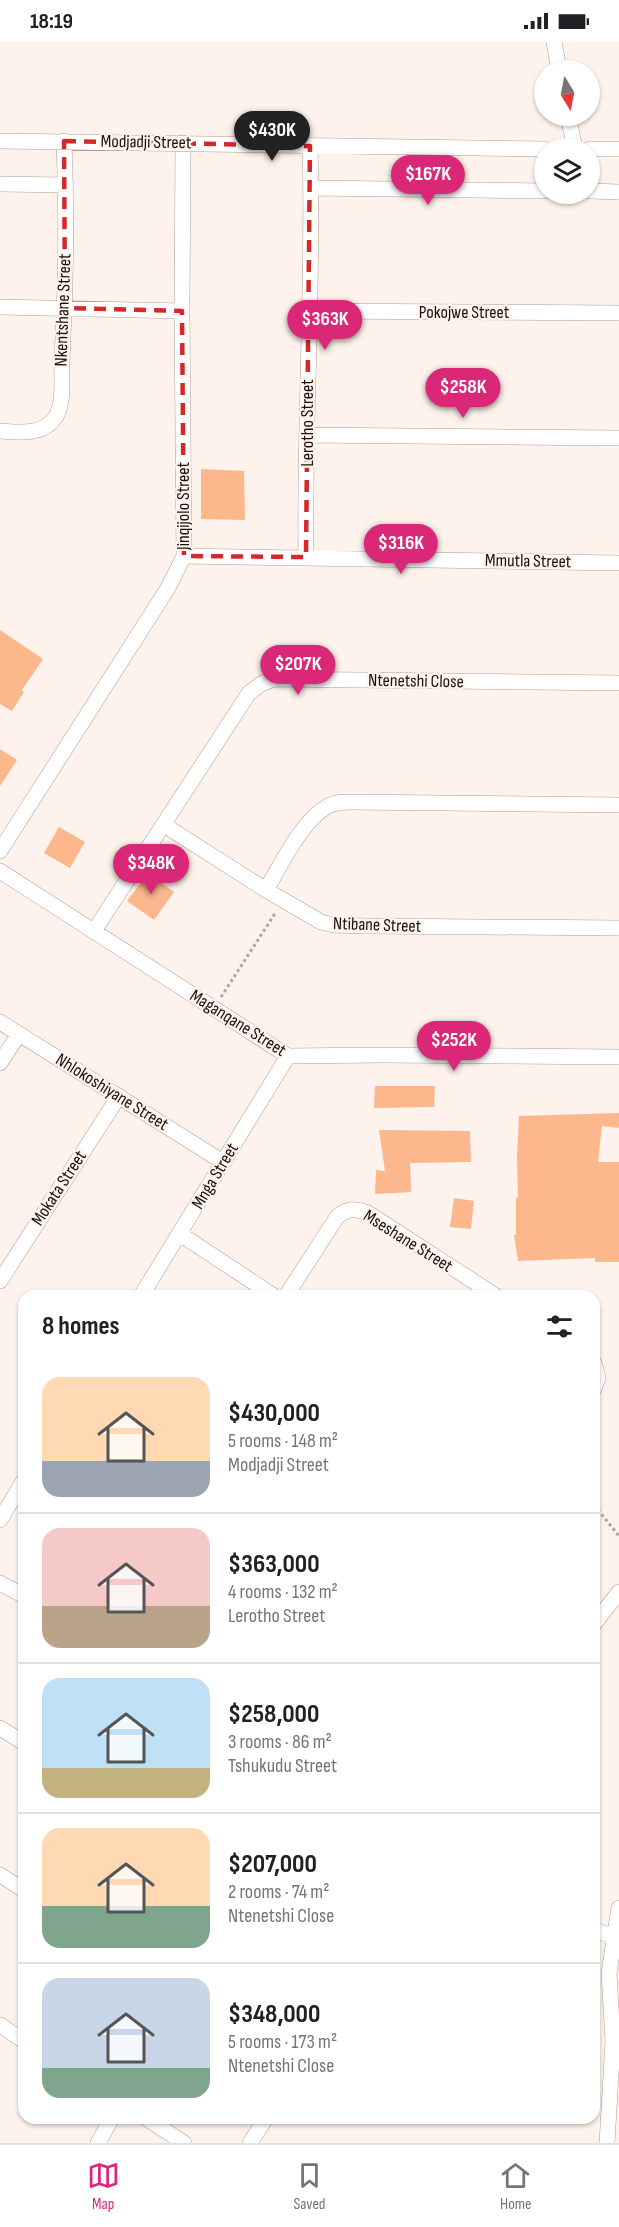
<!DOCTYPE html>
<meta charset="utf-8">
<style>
body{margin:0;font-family:"Sofia Sans Condensed",sans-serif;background:#f2f2f2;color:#202124;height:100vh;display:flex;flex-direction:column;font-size:22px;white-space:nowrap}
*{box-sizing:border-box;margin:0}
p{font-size:20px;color:#757577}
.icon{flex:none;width:33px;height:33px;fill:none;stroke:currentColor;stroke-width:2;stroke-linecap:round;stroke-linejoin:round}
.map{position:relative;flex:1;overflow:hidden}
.drawer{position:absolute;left:18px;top:1248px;width:582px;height:834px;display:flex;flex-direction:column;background:#fff;border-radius:18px;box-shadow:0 2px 4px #0004}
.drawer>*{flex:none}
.needle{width:39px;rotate:170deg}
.controls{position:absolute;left:534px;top:18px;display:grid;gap:12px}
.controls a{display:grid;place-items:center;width:66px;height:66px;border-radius:50%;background:#fff;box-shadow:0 2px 4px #0004;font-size:30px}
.price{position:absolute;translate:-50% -51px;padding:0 14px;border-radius:21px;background:#db2777;color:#fff;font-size:20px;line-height:39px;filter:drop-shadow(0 2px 3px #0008)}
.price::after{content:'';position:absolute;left:50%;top:36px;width:18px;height:14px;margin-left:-9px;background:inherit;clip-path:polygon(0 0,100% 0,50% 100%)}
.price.selected{background:#222;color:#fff}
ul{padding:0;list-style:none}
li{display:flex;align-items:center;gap:18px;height:150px;padding:0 24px}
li+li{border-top:2px solid #e0e0e0}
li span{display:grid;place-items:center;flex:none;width:168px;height:120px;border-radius:18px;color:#555}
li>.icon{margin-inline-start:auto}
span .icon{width:72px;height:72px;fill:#fffc;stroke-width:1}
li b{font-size:26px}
h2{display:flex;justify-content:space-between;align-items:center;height:72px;padding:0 24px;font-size:26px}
.status{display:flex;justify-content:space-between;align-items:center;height:42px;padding:0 30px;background:#fff;direction:ltr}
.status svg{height:16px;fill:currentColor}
.tabs{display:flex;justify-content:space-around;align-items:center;height:84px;border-top:2px solid #e0e0e0;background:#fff;font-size:16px;color:#757577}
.tabs a{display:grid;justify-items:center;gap:3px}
.tabs .selected{color:#db2777}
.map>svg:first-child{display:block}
.building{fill:#fcb78d}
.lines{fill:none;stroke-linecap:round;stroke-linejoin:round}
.minor-casing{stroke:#b79c8d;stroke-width:16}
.path{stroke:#b0a69f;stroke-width:3;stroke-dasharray:3 3;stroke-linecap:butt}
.minor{stroke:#fff;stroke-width:15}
.marked{fill:none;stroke:#d62828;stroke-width:4.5;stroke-dasharray:12 8;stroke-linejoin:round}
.labels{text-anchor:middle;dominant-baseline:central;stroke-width:4.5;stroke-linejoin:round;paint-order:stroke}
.street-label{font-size:18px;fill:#1a110b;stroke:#fef3ec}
</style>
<div class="status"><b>18:19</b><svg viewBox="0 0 49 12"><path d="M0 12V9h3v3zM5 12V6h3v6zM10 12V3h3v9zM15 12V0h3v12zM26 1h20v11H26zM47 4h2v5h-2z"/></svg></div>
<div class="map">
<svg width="619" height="2101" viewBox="0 0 619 2101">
<rect width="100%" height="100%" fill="#fef3ec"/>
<!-- building -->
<path class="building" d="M201,427L244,429L245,478L201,477Z
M0,588L43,617L22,648L24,650L12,669L0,662Z
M0,707L17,718L0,744Z
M59,785L85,800L70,826L44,811Z
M152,826L164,835L160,840L174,850L154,878L127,859Z
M375,1044H435L434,1065L374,1066Z
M619,1071V1086L602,1084L598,1120H619V1220H595V1216L518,1219L514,1193H516V1155L518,1156L517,1116L519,1074Z
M379,1088L470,1089L471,1120L410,1121L411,1150L375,1152L376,1128L385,1129Z
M454,1156L474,1159L471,1187L450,1185Z"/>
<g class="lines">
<!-- minor casing -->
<g class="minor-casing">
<path id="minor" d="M554,0L559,28
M568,74L575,106
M0,99L544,107
M590,107H619
M0,142L66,143
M311,146L544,149
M590,149L619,150
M0,265L182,269
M309,269L619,271
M0,389C19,390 42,394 55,376C65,361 61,336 62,318C66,245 67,172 64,99
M307,393L619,396
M184,514L619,521
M306,515C304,378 314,241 310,104
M164,783L266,848L321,880L334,883L367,884L619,886
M0,809L168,546L184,514L182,269L183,101
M0,829L288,1014L383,1013L619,1015
M266,848C281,823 302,778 328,764C335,760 343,760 351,760L619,763
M94,889L249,651L261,642L273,637L619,641
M0,980L223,1120
M0,1021L19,992
M180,1192L274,1254
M0,1239L119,1054
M141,1254L288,1014
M286,1254L337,1175C347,1166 356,1166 368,1171L496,1254
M594,1321L598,1336L594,1347
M0,1478L24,1438
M0,1541L24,1554
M594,1582L619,1550
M0,1686L24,1701
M0,1833L24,1848
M594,1888L619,1896
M0,1983L24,1999
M146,2076L184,2101
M98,2101L112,2076
M250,2101L266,2076
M607,2101L613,1999L609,1931L619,1866"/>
</g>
<!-- path -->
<path class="path" d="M221,955L276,870
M594,1463L619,1494"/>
<!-- minor -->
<use href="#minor" class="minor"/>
</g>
<!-- marked area -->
<path class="marked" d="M64,99L310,104L306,515L184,514L182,269L65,266Z"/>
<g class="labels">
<!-- street labels -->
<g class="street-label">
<text transform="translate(146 100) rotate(1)">Modjadji Street</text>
<text transform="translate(63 268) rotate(-88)">Nkentshane Street</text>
<text x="464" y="270">Pokojwe Street</text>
<text transform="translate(307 381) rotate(-90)">Lerotho Street</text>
<text transform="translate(183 464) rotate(-90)">Jinqijolo Street</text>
<text transform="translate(528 519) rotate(1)">Mmutla Street</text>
<text transform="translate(416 639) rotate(1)">Ntenetshi Close</text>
<text transform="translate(377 883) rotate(2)">Ntibane Street</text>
<text transform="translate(238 981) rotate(32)">Maganqane Street</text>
<text transform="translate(112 1050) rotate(32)">Nhlokoshiyane Street</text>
<text transform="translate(215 1134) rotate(-59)">Mnga Street</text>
<text transform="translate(59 1146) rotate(-57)">Mokata Street</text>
<text transform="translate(408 1199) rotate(32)">Mseshane Street</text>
</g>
</g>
</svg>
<div class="controls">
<a><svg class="needle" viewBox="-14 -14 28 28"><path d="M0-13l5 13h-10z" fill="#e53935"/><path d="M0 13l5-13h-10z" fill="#757577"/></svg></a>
<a><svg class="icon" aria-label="layers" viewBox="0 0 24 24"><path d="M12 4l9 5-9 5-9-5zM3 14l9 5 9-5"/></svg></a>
</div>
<b class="price selected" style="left:272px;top:120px">$430K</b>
<b class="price" style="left:428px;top:164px">$167K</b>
<b class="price" style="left:325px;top:309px">$363K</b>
<b class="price" style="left:463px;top:377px">$258K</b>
<b class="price" style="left:401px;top:533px">$316K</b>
<b class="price" style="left:298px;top:654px">$207K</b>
<b class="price" style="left:151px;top:853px">$348K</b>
<b class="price" style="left:454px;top:1030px">$252K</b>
<section class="drawer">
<h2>8 homes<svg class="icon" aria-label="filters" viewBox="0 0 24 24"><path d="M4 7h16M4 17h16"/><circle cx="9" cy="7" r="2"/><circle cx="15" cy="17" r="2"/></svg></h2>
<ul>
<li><span style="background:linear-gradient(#ffd9b3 70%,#9aa5b1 0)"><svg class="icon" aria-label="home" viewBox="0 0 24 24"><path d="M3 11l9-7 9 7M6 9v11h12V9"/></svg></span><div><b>$430,000</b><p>5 rooms · 148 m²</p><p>Modjadji Street</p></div></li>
<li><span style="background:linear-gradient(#f6c9c9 65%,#b9a48a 0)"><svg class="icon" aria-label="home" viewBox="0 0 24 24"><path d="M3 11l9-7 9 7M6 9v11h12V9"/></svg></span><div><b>$363,000</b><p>4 rooms · 132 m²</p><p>Lerotho Street</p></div></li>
<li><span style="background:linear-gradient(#bfe0f5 75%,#c2b280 0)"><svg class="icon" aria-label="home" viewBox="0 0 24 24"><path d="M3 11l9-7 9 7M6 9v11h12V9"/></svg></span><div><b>$258,000</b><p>3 rooms · 86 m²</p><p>Tshukudu Street</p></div></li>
<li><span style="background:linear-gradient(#ffd9b3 65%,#7fa58c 0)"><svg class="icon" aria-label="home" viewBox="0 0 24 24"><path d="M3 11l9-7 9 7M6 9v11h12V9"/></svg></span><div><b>$207,000</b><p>2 rooms · 74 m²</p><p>Ntenetshi Close</p></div></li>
<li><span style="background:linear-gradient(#c9d6e8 75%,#7fa58c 0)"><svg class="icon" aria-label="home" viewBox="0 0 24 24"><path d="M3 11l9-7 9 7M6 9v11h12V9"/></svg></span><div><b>$348,000</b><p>5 rooms · 173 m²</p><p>Ntenetshi Close</p></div></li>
</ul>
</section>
</div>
<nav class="tabs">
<a class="selected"><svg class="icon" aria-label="map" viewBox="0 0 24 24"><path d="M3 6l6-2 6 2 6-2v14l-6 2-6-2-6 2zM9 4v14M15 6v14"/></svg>Map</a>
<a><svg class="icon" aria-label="saved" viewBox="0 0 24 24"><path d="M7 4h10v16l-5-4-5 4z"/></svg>Saved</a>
<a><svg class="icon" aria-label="home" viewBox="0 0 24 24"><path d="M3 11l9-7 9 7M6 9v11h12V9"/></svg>Home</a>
</nav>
